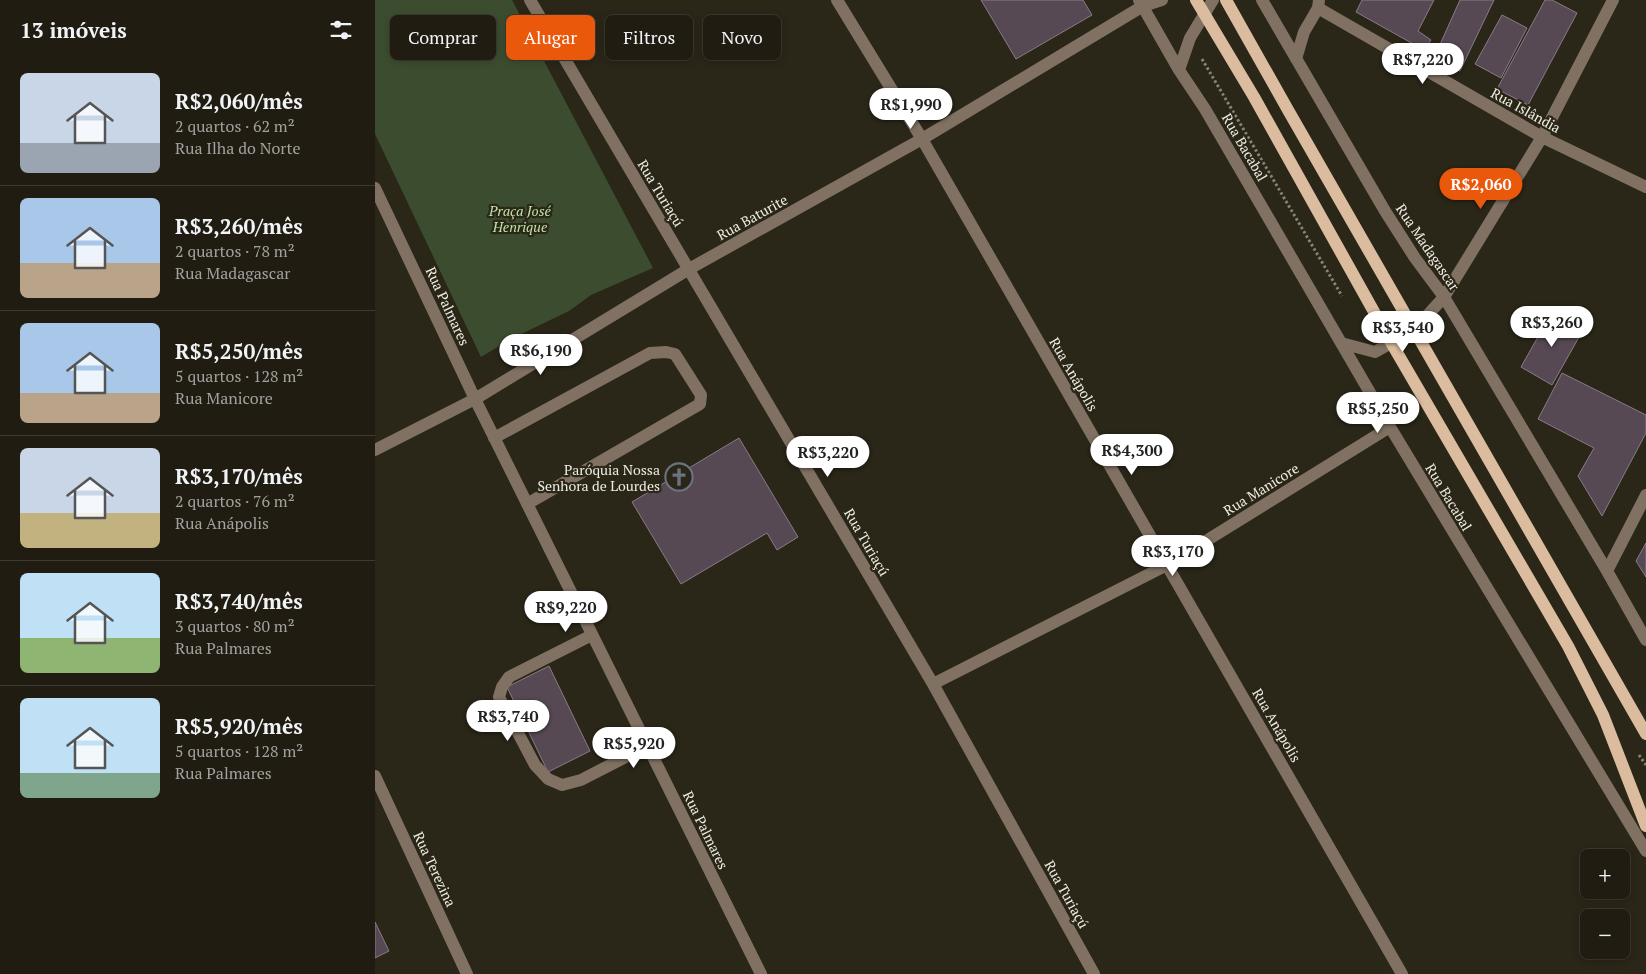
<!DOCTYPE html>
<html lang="pt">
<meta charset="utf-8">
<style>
body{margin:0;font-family:"PT Serif",serif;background:#28251b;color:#f1f3f6;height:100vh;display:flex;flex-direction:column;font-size:19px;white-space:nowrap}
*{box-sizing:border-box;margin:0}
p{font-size:16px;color:#a2a19f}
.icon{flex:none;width:28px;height:28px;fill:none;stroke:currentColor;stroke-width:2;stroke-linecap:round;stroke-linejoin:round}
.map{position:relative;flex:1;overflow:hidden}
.sheet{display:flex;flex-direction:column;background:#201c12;width:375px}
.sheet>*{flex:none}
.guide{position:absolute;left:15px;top:15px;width:475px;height:45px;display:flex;gap:10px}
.tools{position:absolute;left:1205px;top:849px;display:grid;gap:10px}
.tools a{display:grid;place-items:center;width:50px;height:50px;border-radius:8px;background:#201c12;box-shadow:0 2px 8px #0003,0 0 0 1px #3d3a32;font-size:25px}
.price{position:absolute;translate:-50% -42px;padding:0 11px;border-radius:18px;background:#fff;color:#222;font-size:16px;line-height:32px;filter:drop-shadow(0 1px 2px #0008)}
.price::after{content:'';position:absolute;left:50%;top:30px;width:15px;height:11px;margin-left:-8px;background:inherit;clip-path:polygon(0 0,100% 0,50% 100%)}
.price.current{background:#ea580c;color:#fff}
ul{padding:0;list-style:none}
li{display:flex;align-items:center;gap:15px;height:125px;padding:0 20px}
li+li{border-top:1px solid #3d3a32}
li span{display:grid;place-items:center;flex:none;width:140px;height:100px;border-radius:8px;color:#555}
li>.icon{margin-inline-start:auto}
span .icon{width:60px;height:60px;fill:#fffc;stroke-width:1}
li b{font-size:21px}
h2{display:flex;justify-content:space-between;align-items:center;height:60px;padding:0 20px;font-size:21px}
.chip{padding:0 18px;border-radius:8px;background:#201c12;box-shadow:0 2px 8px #0003,0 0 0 1px #3d3a32;font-size:18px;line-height:45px}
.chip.current{background:#ea580c;color:#fff}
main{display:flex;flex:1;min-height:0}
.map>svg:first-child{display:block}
.green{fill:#3c4d2f}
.building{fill:#564953;stroke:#8a7b87}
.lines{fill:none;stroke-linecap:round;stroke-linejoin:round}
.path{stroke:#868377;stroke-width:3;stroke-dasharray:2.5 2.5;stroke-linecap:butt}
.minor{stroke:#807162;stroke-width:12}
.major{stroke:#dcbc9e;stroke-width:12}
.labels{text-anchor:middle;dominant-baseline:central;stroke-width:4.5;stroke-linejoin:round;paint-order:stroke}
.street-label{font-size:14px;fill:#eeece3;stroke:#2a2618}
.park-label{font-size:14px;font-style:italic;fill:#bfe4a4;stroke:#2a2618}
.poi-label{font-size:14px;fill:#eeece3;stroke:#2a2618;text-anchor:end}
</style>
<main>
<section class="sheet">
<h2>13 imóveis<svg class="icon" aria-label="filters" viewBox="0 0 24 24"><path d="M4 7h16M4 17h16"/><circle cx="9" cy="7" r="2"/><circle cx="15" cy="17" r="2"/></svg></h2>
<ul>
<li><span style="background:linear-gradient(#c9d6e8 70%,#9aa5b1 0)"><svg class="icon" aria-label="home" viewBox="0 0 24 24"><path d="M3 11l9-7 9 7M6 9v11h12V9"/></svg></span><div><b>R$2,060/mês</b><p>2 quartos · 62 m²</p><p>Rua Ilha do Norte</p></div></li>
<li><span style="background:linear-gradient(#a9c7e8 65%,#b9a48a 0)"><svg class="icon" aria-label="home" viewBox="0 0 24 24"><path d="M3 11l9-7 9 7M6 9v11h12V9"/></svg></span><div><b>R$3,260/mês</b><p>2 quartos · 78 m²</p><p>Rua Madagascar</p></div></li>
<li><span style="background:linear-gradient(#a9c7e8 70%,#b9a48a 0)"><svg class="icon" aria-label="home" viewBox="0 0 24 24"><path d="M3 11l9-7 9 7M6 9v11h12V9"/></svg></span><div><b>R$5,250/mês</b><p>5 quartos · 128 m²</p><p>Rua Manicore</p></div></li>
<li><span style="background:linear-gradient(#c9d6e8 65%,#c2b280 0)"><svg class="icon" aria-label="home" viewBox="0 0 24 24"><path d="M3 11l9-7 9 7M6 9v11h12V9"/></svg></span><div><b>R$3,170/mês</b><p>2 quartos · 76 m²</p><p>Rua Anápolis</p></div></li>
<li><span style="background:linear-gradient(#bfe0f5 65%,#8fb573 0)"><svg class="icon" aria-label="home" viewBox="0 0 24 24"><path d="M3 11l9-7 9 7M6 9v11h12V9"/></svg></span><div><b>R$3,740/mês</b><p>3 quartos · 80 m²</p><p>Rua Palmares</p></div></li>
<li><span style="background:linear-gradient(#bfe0f5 75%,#7fa58c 0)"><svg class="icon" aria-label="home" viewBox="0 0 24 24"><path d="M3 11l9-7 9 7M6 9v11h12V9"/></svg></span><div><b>R$5,920/mês</b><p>5 quartos · 128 m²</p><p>Rua Palmares</p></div></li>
</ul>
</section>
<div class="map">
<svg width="1271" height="974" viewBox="0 0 1271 974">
<rect width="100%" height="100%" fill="#2a2618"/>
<!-- green -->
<path class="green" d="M0,0H137L278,268L216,295L194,311L136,339L106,357L0,134Z"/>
<!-- building -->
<path class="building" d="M606,0H708L717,15L641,59Z
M987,0H1059L1043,31L1056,40L1049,50L981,12Z
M1085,0H1119L1085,71L1058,60Z
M1170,0H1177L1202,13L1153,105L1122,89Z
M1127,15L1152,28L1126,78L1100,64Z
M1177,312L1208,330L1177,385L1146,367Z
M1187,373L1271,415V433L1227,516L1203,476L1219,448L1163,419Z
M364,438L423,537L402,550L392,533L306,584L257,502Z
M1271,543V577L1261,561Z
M174,666L215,751L173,772L132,687Z
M0,922L14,951L0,958Z"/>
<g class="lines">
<!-- path -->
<path class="path" d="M827,59L967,296
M1264,755L1271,765"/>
<!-- minor -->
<path class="minor" d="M155,0L558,684L719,974
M462,0L547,139L1027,974
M764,0L804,70L830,109L1015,427L1271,851
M887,0L1010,211L1040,258L1069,297L1232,571L1271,640
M943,8L1167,137L1271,187
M921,59L929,32L943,8L944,0
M804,70L815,38L838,0
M0,188L100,399L386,974
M966,343L1000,352L1039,330L1069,297L1167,137L1238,0
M119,438L275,353L291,352L300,354L326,395L325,404L152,504
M0,450L100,399L314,269L547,139L768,6L787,0
M1232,571L1271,495
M217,635L134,677L127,687L124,697L160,765L173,779L187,785L206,780L272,746
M558,684L792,565L1015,427
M0,776L92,974"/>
<!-- major -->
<path class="major" d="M821,0L879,97L1017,344L1193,646L1228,715L1271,826
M851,0L913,110L1271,734"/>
</g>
<!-- icons -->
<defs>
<g id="church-ring" transform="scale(1.4375)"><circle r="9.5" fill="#2a2618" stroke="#6b7280" stroke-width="1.5"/><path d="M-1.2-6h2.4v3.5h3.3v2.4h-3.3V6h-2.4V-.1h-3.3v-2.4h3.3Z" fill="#6b7280"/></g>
</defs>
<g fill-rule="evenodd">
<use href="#church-ring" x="304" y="477"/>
</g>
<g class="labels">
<!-- street labels -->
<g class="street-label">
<text transform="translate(1151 110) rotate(29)">Rua Islândia</text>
<text transform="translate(870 147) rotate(60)">Rua Bacabal</text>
<text transform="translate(286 193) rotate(59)">Rua Turiaçú</text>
<text transform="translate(377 217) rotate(-29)">Rua Baturite</text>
<text transform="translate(1053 247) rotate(56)">Rua Madagascar</text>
<text transform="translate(73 306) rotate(65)">Rua Palmares</text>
<text transform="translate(699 374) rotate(60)">Rua Anápolis</text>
<text transform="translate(886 489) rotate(-32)">Rua Manicore</text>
<text transform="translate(1074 497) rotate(59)">Rua Bacabal</text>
<text transform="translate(492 542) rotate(60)">Rua Turiaçú</text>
<text transform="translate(902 725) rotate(60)">Rua Anápolis</text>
<text transform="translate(331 830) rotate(64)">Rua Palmares</text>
<text transform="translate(60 869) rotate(65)">Rua Terezina</text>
<text transform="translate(692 894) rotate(61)">Rua Turiaçú</text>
</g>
<!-- park labels -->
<g class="park-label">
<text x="145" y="210">Praça José<tspan x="145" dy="16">Henrique</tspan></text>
</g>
<!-- poi labels -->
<g class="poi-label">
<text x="285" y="469">Paróquia Nossa<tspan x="285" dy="16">Senhora de Lourdes</tspan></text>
</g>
</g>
</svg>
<div class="tools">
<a>+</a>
<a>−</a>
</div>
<b class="price" style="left:1048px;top:85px">R$7,220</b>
<b class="price" style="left:536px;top:130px">R$1,990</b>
<b class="price current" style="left:1106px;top:210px">R$2,060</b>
<b class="price" style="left:1177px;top:348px">R$3,260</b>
<b class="price" style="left:1028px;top:353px">R$3,540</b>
<b class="price" style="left:166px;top:376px">R$6,190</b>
<b class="price" style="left:1003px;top:434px">R$5,250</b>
<b class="price" style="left:757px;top:476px">R$4,300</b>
<b class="price" style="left:453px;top:478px">R$3,220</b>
<b class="price" style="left:798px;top:577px">R$3,170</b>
<b class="price" style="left:191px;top:633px">R$9,220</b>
<b class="price" style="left:133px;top:742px">R$3,740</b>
<b class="price" style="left:259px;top:769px">R$5,920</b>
<div class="guide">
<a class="chip">Comprar</a>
<a class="chip current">Alugar</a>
<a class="chip">Filtros</a>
<a class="chip">Novo</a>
</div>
</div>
</main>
